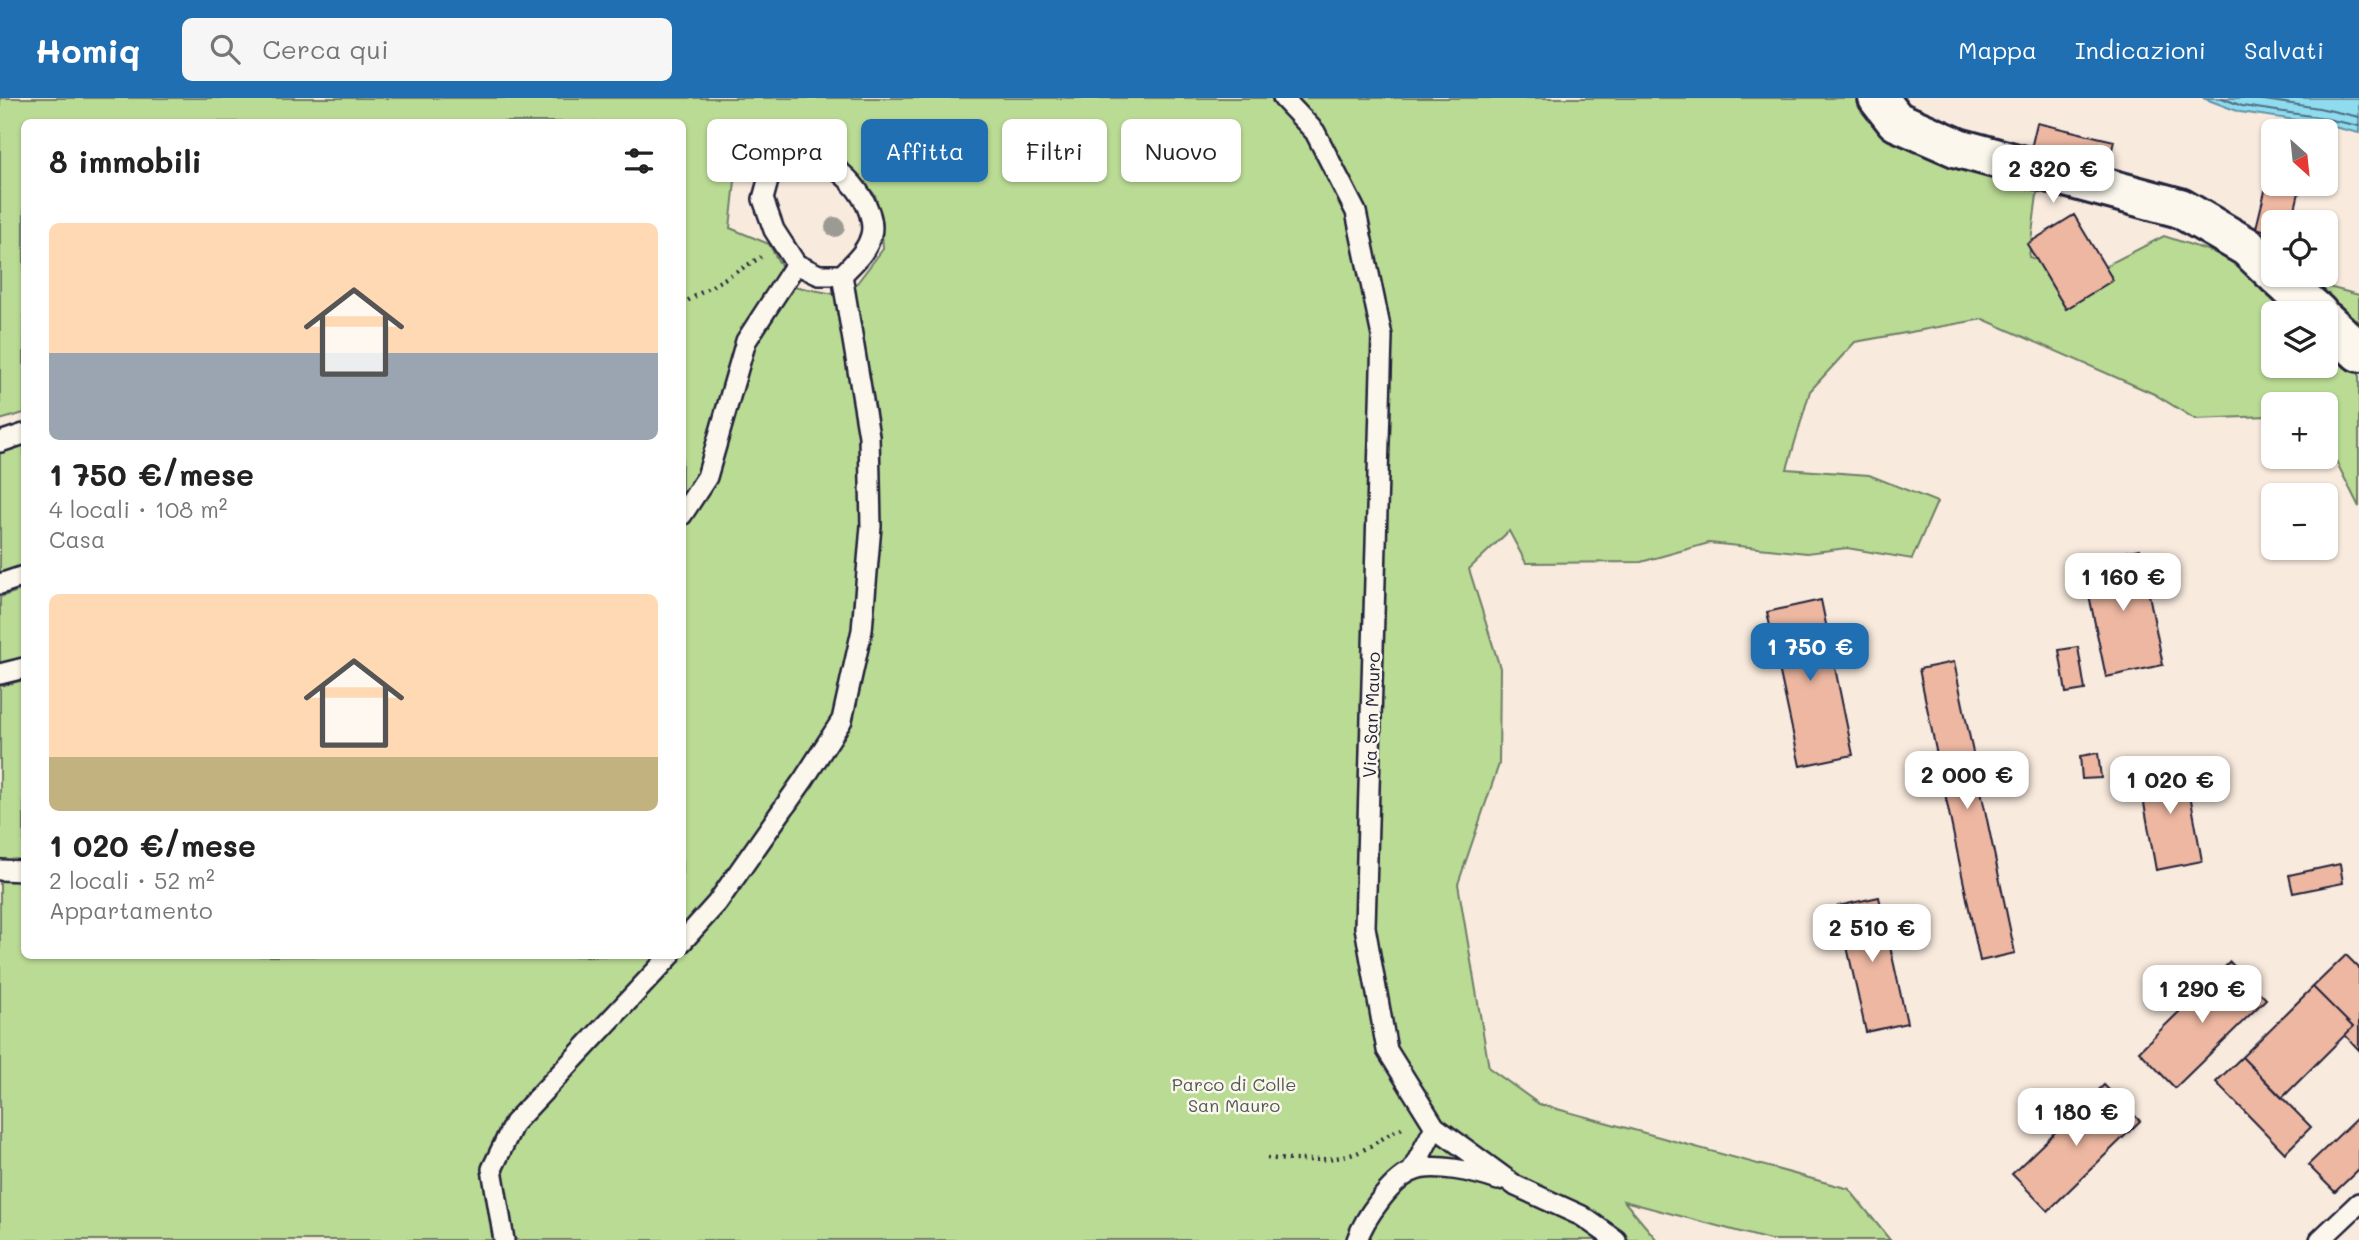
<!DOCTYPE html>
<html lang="it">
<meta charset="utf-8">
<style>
body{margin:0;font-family:Mali,sans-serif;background:#f6f6f6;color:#222;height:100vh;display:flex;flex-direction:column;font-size:26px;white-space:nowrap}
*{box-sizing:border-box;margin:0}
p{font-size:23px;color:#767676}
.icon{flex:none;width:38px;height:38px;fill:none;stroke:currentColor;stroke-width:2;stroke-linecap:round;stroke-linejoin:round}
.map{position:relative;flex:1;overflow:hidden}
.drawer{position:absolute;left:21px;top:21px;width:665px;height:840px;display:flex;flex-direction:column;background:#fff;border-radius:10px;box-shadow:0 2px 5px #0004}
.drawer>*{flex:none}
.banner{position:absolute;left:707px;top:21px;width:665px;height:63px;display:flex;gap:14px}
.needle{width:46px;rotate:153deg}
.tools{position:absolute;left:2261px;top:21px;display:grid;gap:14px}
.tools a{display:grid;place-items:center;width:77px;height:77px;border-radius:10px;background:#fff;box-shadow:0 2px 5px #0004;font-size:35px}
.price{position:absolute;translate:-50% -60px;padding:0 16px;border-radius:14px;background:#fff;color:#222;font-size:23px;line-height:46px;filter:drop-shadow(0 2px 4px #0008)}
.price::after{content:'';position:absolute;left:50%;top:42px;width:21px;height:16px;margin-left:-10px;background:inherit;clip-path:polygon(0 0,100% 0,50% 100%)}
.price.current{background:#1f6fb2;color:#fff}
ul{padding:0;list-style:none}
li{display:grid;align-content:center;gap:14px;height:371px;padding:0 28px}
li span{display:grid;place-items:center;height:217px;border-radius:10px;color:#555}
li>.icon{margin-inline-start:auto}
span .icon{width:126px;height:126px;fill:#fffc;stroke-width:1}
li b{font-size:30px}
h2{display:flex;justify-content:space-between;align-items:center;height:84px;padding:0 28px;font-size:30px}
.pill{padding:0 24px;border-radius:10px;background:#fff;box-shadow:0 2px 5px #0004;font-size:24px;line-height:63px}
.pill.current{background:#1f6fb2;color:#fff}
header{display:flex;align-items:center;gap:42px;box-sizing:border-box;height:98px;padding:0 35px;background:#1f6fb2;color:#fff}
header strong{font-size:33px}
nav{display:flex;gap:38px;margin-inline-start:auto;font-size:24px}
.search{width:490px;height:63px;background:#f6f6f6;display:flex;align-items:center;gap:18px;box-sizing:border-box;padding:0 24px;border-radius:10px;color:#767676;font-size:26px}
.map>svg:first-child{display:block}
.green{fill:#badb94;stroke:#6e7e68;stroke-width:2;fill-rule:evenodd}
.water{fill:#8fdcee;stroke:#6392a6;stroke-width:2}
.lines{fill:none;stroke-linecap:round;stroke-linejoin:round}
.shore{stroke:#4e6c83;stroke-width:2}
.building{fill:#edb7a1;stroke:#22223b;stroke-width:2}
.service-casing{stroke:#22223b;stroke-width:24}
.minor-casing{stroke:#22223b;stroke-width:44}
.path{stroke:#22223b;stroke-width:4.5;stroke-dasharray:2 5;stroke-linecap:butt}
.service{stroke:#fbf7ec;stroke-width:19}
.minor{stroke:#fbf7ec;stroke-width:38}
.tree{fill:#9c9b93}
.labels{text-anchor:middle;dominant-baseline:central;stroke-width:5;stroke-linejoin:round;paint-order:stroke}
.street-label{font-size:18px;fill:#22223b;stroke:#fbf7ec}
.park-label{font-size:18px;fill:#505a56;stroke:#fbf7ec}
</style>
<header>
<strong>Homiq</strong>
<div class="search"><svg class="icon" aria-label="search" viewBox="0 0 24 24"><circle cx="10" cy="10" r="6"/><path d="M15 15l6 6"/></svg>Cerca qui</div>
<nav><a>Mappa</a><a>Indicazioni</a><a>Salvati</a></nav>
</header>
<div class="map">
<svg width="2359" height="1142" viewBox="0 0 2359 1142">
<rect width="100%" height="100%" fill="#f8eadd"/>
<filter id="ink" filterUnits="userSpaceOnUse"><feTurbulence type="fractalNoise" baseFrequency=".0143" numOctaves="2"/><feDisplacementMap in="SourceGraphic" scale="14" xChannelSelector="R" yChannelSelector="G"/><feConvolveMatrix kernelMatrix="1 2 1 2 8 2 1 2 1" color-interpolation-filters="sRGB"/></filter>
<g filter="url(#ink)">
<!-- green -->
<path class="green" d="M0,0H1892L2039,81L2029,159L2088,177L2164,138L2283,177L2359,197V409L2332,355L2326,351V306H2273V320L2269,318L2195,321L2154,296L1983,221L1855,244L1810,293L1787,371L1869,377L1937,404L1912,461L1847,450L1807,455L1709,445L1641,464L1526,465L1509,433L1469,471L1500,570L1499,666L1458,786L1489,970L1539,1006L1849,1091L1890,1142H1770L1624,1103L1657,1142H0V588L24,582V858H682V24H24V315L0,322ZM810,47L841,60L875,97L881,119L883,151L857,185L834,196L792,188L769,146L730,130L738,55L762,48ZM2273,215H2326V268H2273Z
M24,341V474L0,483V350Z
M24,491V573L0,582V499Z"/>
<!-- water -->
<path class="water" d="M2203,0H2359V35L2317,25L2240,14Z"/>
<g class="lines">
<!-- shore -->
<path class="shore" d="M2222,0L2242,8L2318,19L2359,28
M2251,0L2319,10L2359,19"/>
</g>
<!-- building -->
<path class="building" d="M2037,25L2114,43L2106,77L2029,59Z
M2273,60V86H2301L2292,124H2273V135L2256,130Z
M2074,117L2113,182L2066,211L2027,146Z
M2140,451L2163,567L2106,579L2082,463Z
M1821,502L1853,657L1800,668L1767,514Z
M2078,549L2085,592L2066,595L2059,552Z
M1954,564L2015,855L1980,863L1919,571Z
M2098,655L2101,680L2082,681L2080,658Z
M2184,663L2202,763L2156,772L2138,672Z
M2340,766L2343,785L2293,795L2289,777Z
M1879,799L1907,925L1866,934L1838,808Z
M2346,857L2359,870V952L2345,937L2353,929L2313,889Z
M2230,864L2266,901L2175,990L2139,953Z
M2313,889L2353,929L2282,1000L2242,959Z
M2242,959L2311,1029L2285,1055L2216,984Z
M2104,987L2140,1023L2048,1113L2012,1076Z
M2359,1018V1071L2335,1094L2308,1067Z"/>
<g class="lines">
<!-- service casing -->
<g class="service-casing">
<path id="service" d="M1283,0L1315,34L1356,114L1382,238L1365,829L1387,952L1435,1029L1516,1088L1582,1118L1616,1142
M790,63C798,63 809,61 817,63C844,67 878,110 871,137C867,154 853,165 842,177H819L796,166L774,132L763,101L769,79Z
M0,344L24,336
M682,417L707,379L746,243L796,166
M0,486L24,478
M0,576L24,570
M0,772L24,773
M682,844L717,805L804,681L842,622L862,532L871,428L869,338L842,177
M1412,1073L1435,1029
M504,1142L492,1071L514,1025L670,858
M1357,1142C1364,1121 1390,1084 1411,1074C1432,1063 1478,1075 1498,1082
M2320,1142L2359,1105"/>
</g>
<!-- minor casing -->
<g class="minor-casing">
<path id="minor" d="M1878,0L1896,23L1958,50L2180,110L2247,149L2273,174
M2276,177L2318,215
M2326,223L2359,254"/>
</g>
<!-- path -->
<path class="path" d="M682,206L761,159
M1267,1060C1292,1063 1335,1064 1359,1054C1374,1047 1386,1037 1402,1030"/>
<!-- service -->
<use href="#service" class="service"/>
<!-- minor -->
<use href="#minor" class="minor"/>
</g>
<!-- trees -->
<circle class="tree" cx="835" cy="129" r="10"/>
</g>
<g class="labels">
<!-- street labels -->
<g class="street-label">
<text transform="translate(1371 617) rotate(-88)">Via San Mauro</text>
</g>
<!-- park labels -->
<g class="park-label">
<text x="1234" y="986">Parco di Colle<tspan x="1234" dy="21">San Mauro</tspan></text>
</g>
</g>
</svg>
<div class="tools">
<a><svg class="needle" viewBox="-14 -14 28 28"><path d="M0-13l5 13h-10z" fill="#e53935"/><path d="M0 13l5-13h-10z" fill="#767676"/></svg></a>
<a><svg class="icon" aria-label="locate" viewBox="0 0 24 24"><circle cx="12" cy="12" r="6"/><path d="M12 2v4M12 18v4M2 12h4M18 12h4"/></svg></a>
<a><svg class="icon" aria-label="layers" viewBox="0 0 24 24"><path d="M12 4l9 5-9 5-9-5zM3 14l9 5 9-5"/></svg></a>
<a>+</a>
<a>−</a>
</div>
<b class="price" style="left:2053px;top:107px">2 320 €</b>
<b class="price" style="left:2123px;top:515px">1 160 €</b>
<b class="price current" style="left:1810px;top:585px">1 750 €</b>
<b class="price" style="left:1967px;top:713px">2 000 €</b>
<b class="price" style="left:2170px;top:718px">1 020 €</b>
<b class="price" style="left:1872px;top:866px">2 510 €</b>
<b class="price" style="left:2202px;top:927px">1 290 €</b>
<b class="price" style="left:2076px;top:1050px">1 180 €</b>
<div class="banner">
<a class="pill">Compra</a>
<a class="pill current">Affitta</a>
<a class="pill">Filtri</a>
<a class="pill">Nuovo</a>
</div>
<section class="drawer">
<h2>8 immobili<svg class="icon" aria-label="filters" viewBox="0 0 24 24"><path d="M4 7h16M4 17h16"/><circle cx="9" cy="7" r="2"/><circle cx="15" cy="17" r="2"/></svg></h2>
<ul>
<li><span style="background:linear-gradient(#ffd9b3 60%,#9aa5b1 0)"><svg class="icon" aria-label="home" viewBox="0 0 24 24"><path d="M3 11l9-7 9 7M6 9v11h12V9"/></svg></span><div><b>1 750 €/mese</b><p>4 locali · 108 m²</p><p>Casa</p></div></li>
<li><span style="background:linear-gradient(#ffd9b3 75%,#c2b280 0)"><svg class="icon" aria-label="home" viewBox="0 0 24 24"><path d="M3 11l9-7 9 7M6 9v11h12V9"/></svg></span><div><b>1 020 €/mese</b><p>2 locali · 52 m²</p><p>Appartamento</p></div></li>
</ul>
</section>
</div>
